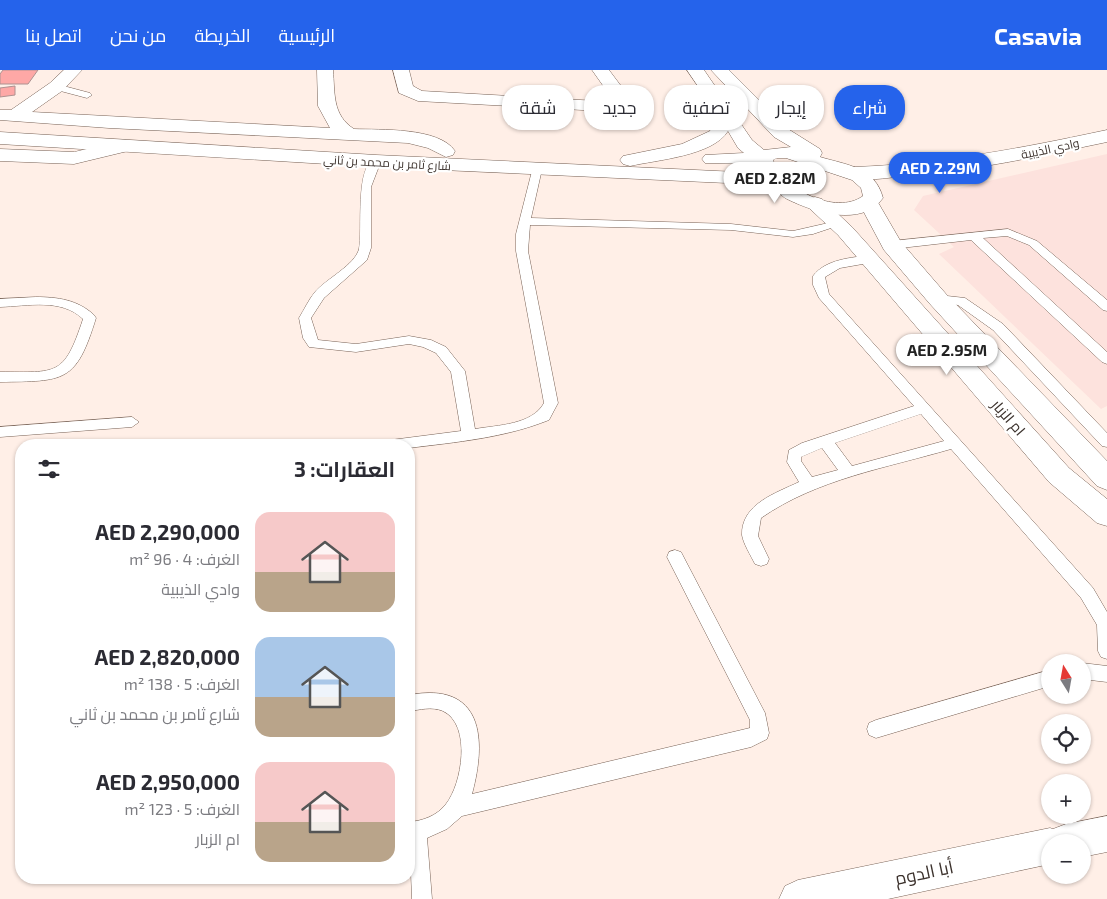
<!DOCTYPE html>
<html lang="ar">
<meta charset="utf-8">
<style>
body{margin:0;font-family:"Exo 2",Cairo,sans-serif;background:#f2f2f3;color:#2b2b33;direction:rtl;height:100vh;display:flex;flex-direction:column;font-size:19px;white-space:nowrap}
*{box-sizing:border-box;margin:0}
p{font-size:16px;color:#7c7c81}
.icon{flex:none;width:28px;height:28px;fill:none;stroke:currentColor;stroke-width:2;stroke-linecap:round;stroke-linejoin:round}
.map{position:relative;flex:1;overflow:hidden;direction:ltr}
.side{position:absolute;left:15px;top:369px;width:400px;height:445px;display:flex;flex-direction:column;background:#fff;border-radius:20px;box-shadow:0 1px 4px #0004;direction:rtl}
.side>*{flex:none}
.guide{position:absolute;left:430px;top:15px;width:475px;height:45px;direction:rtl;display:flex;gap:10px}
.needle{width:32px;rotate:349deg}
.controls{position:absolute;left:1041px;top:584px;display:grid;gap:10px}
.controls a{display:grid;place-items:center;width:50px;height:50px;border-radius:50%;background:#fff;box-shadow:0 1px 4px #0004;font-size:25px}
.price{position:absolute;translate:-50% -42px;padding:0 11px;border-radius:18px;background:#fff;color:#222;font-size:16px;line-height:32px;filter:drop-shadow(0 1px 2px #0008)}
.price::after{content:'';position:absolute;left:50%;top:30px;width:15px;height:11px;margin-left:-8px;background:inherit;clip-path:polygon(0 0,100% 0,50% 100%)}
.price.current{background:#2563eb;color:#fff}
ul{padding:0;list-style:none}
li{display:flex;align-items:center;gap:15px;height:125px;padding:0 20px}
li span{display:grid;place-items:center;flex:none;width:140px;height:100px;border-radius:15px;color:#555}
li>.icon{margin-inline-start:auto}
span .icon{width:60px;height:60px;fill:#fffc;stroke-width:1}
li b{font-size:21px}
h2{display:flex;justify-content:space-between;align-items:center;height:60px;padding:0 20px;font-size:21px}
.chip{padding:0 18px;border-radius:20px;background:#fff;box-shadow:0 1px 4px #0004;font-size:18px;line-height:45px}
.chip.current{background:#2563eb;color:#fff}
header{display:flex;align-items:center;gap:30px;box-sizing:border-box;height:70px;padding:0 25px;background:#2563eb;color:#fff}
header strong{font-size:24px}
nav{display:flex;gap:28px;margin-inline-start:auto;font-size:18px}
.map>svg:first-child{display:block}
.education{fill:#fde2dd}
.building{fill:#fea8a6;stroke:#ae9291}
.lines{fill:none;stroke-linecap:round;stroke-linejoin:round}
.service-casing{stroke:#786256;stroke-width:1}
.minor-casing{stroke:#786256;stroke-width:1}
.tertiary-casing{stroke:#786256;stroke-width:1}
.service{fill:#fff;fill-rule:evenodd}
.minor{fill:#fff;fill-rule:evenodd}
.tertiary{fill:#fff;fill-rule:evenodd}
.labels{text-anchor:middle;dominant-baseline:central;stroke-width:4.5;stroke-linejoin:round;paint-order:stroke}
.far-street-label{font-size:12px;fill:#3c322d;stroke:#fff}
.street-label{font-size:15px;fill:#3c322d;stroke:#fff}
.near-street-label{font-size:18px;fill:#3c322d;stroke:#fff}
</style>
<header>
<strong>Casavia</strong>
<nav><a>الرئيسية</a><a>الخريطة</a><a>من نحن</a><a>اتصل بنا</a></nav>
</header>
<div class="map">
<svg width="1107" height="829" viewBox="0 0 1107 829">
<rect width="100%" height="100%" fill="#ffefe7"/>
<!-- education -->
<path class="education" d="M1107,84V336L1101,339L939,184L954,177L914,140L923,126Z"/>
<!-- building -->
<path class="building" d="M3,0H38L28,14H0V4Z
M15,16V25L0,27V18Z"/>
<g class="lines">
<!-- service casing -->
<g class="service-casing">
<path id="service" d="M56,14L90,23L92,25L87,28L53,19V15Z
M376,88L381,91L371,117V178L367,190L324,228L311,248L318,270L356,274L409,266L431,270L446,277L465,301L475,359C498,355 532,355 544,333L516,181V164L533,97H541L542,99L531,148L731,154L793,161L837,151L843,154L813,164L793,167L731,160L530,155L528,181L558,333L549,350C504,368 457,372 409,378V375H384L386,371L391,370L461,361L451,302L436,283L423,277L409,274L356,282L309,277L303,268L299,248C304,240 309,229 315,222C326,209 355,195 359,179C363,162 354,94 376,88Z
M1008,159L1037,171L1107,230V241L1103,240L1029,175L1007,166L983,168L1107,282V294L1102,292L971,170L892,179L886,175L892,171Z
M870,185L876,189L874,192L840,198L825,207L829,224L1093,518L1107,542V589L1101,587L1098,581L1097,555L1081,528L951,379C886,398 817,409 761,448L758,466L769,489L767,494L761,496L755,494C751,486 743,473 742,465C741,434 776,423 799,412L787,392L789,380L802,373L914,336L819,228L813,215V206C826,189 851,188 870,185ZM921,344L944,371L852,396L835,373ZM822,378L838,400L812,407L801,391V387Z
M938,225L965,228L1003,254L1107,363V377L1102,376L993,260L958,235L934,232L932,229Z
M36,227C58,227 78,230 94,245L96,248C76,313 65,311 0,312V302C57,302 64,307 83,249C61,228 28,236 0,237V229Z
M132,347L139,352L132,357L0,367V357Z
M675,480L681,482L765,643L769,663L767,669L751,677L462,746L447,759L427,768L432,829H412L409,752C422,751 437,746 446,734C462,714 472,655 443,641C431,636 420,640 409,641V625C483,611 487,669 472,724L750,658V650L667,487L669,482Z
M1082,593L1107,596V612L1082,609Z
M1050,600V616L876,668L869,665L867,659L869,653L876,650Z"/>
</g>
<!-- minor casing -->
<g class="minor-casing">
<path id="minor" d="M64,0H82L62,21L32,42L330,58L318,36L317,0H333C335,23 332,45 354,59C380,60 439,57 455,81L453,85L446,87L428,78L408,73L109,58L0,50V40H11L50,13Z
M393,0H409L413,16L422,21L598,31L609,24L592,0H609L627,24L622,33L601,41L418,31L399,23Z
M1107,60V72C1040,86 973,101 904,106C886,108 865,112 847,107L844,103L847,99L854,97C940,94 1023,78 1107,60Z
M125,70L132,72L134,76L132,80L74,94L0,91V79L74,82Z
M815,127L822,129L852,157L1069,398L1107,429V456L1097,453L1049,412L838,165L808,137L805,133L808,129Z
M869,127L876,129L901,172L946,224L1107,391V420L1097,416L930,234L884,180L859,133L862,129Z
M1107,746V782L1082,787V772H1050V794L888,829H779L785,816L798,810L1050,758L1053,759L1066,754Z"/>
</g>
<!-- tertiary casing -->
<g class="tertiary-casing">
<path id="tertiary" d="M687,0H704L752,70L764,80L791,77L774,67L711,0H729L788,59L820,79L822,83L820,87C847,95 875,97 883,128C862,158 813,142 787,129C781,126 775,118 768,116C763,114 755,115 749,114L376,97L0,74V62L376,85L759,103L755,94L705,93L702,89L705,85L744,83L738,78L728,61C713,86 656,90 630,96L623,94L620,90L623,86L682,74L710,61L716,43ZM777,88H786L852,110L861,118L863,126C836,146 782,119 773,90Z"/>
</g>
<!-- service -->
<use href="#service" class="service"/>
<!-- minor -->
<use href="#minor" class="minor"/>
<!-- tertiary -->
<use href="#tertiary" class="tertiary"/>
</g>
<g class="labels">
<!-- far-street labels -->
<g class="far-street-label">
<text transform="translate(1050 78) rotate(-12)">وادي الذيبية</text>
<text transform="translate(387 92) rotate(3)">شارع ثامر بن محمد بن ثاني</text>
</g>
<!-- street labels -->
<g class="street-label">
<text transform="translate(1009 347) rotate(49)">ام الزبار</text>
</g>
<!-- near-street labels -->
<g class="near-street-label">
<text transform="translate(924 802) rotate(-12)">أبا الدوم</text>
</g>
</g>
</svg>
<div class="controls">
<a><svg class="needle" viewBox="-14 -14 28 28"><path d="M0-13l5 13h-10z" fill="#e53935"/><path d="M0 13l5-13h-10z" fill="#7c7c81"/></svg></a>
<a><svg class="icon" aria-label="locate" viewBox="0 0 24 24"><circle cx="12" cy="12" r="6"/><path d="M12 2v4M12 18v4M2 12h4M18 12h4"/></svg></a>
<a>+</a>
<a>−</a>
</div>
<b class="price current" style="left:940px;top:124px">AED 2.29M</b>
<b class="price" style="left:775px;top:134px">AED 2.82M</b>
<b class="price" style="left:947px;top:306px">AED 2.95M</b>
<div class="guide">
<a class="chip current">شراء</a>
<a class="chip">إيجار</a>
<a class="chip">تصفية</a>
<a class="chip">جديد</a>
<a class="chip">شقة</a>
</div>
<section class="side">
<h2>العقارات: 3<svg class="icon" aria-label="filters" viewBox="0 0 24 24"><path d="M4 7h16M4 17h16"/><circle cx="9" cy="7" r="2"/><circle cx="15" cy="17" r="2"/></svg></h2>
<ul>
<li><span style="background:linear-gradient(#f6c9c9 60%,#b9a48a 0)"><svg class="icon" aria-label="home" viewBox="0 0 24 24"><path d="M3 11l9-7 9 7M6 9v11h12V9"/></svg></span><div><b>AED 2,290,000</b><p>الغرف: 4 · 96 m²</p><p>وادي الذيبية</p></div></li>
<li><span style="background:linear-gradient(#a9c7e8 60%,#b9a48a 0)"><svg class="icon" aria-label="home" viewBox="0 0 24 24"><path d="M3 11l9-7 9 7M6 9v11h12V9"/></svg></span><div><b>AED 2,820,000</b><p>الغرف: 5 · 138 m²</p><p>شارع ثامر بن محمد بن ثاني</p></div></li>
<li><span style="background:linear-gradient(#f6c9c9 60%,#b9a48a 0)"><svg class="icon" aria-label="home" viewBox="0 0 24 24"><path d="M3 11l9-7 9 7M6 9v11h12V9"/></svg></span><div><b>AED 2,950,000</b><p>الغرف: 5 · 123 m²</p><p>ام الزبار</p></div></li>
</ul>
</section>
</div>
